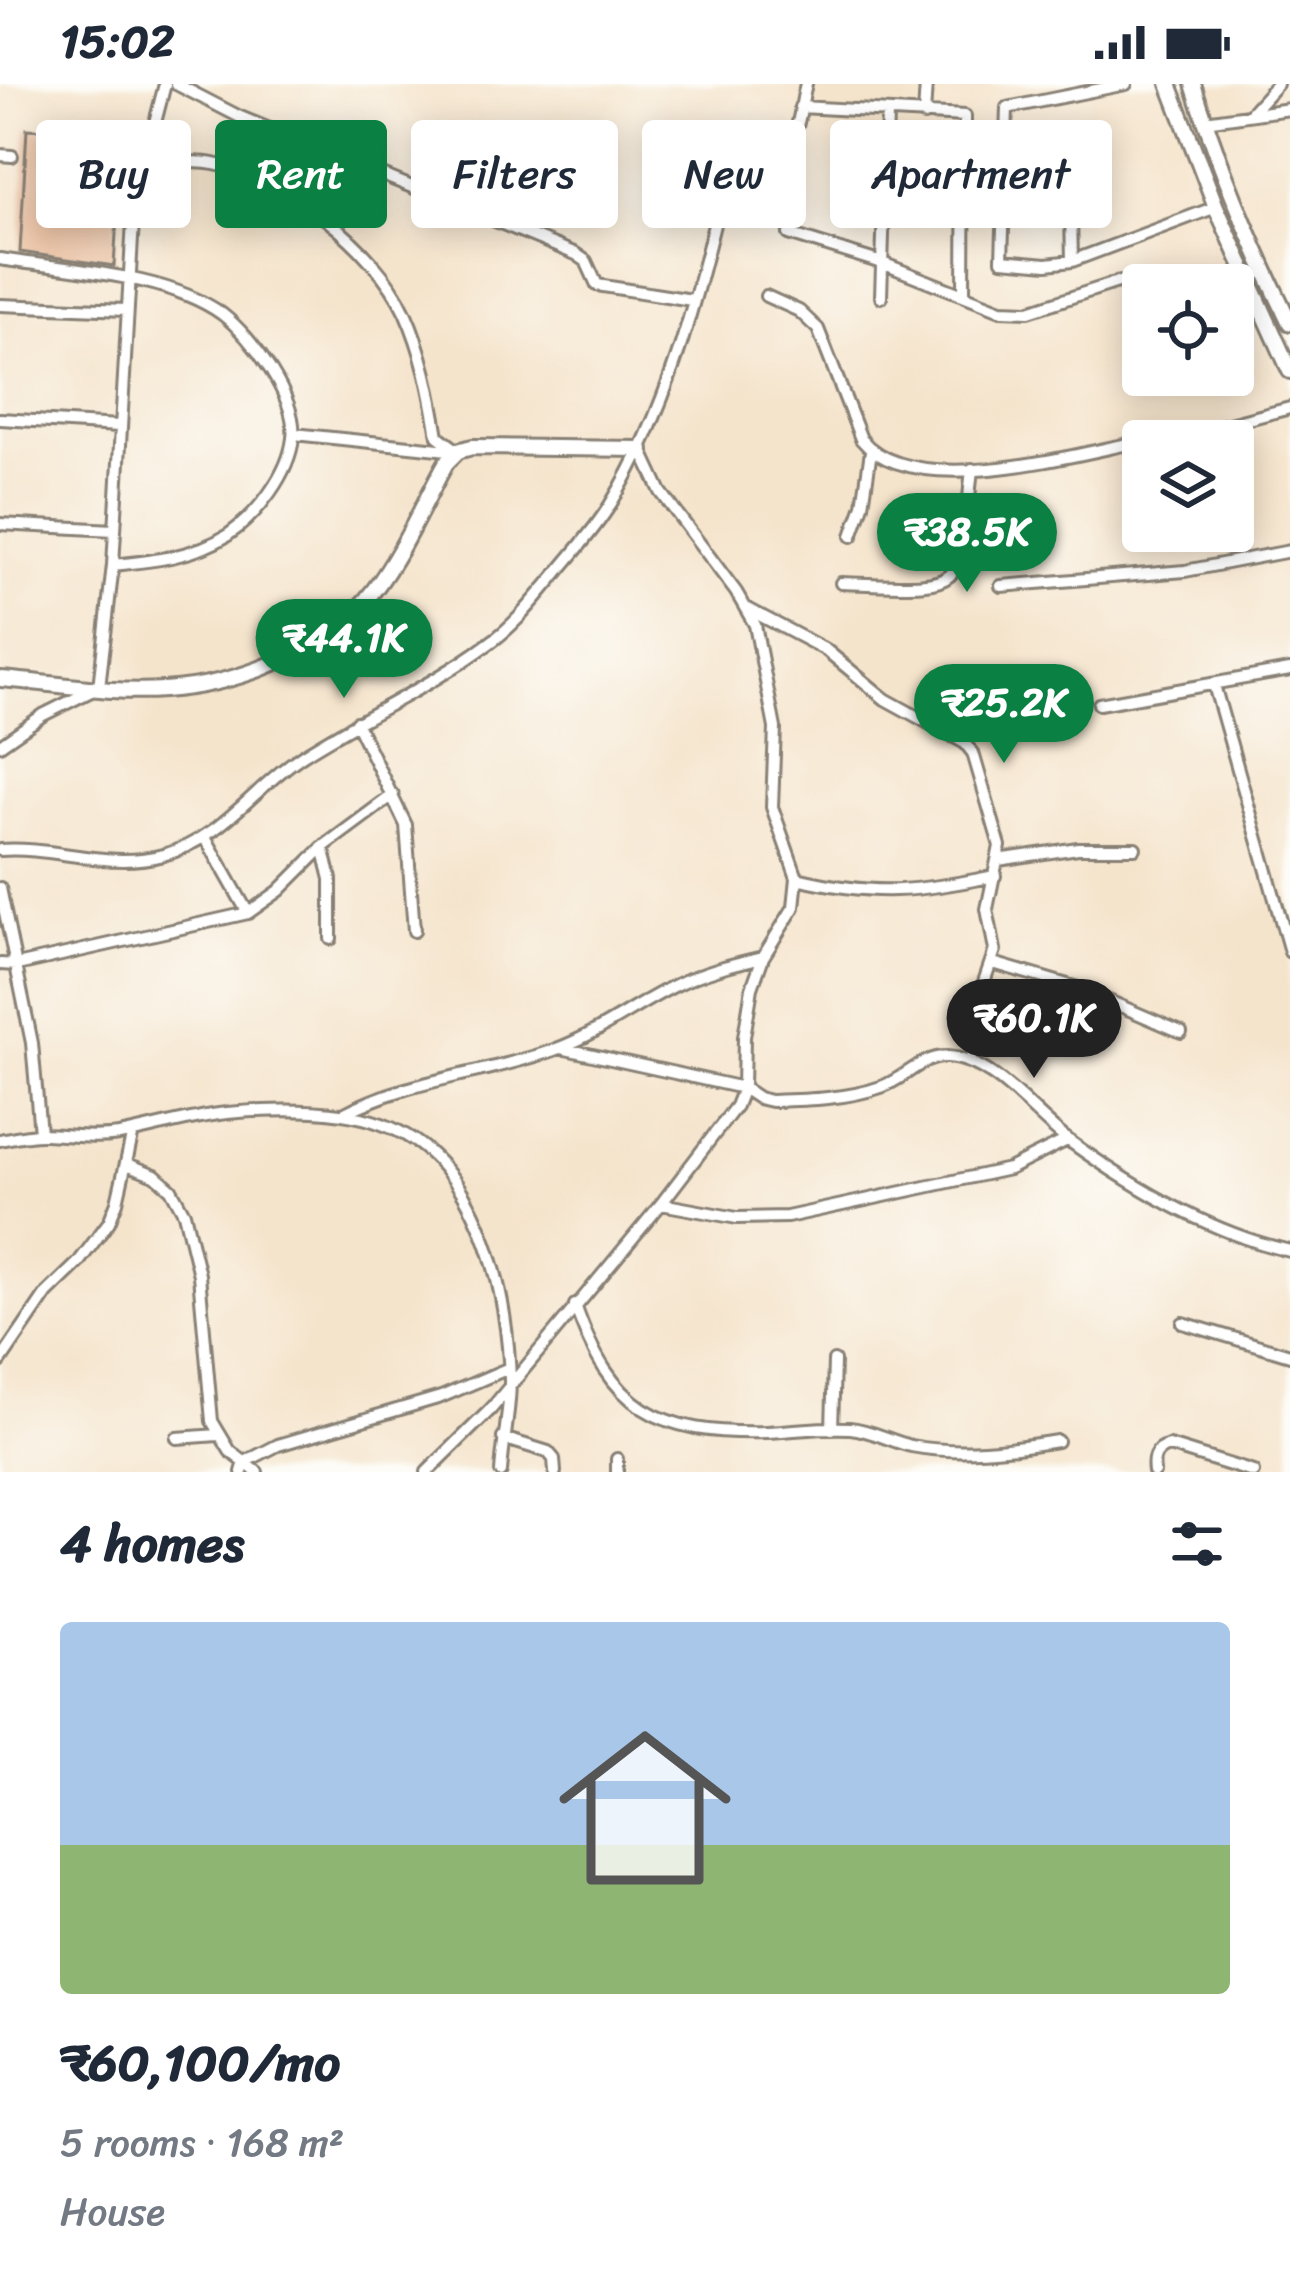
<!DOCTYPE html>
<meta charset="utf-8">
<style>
body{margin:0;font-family:Sriracha,sans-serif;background:#f2f2f3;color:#1f2937;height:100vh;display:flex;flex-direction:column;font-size:45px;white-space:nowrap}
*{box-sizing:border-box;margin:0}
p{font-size:39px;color:#747a83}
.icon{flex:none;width:66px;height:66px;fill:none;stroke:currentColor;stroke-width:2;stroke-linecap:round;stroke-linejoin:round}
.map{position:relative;height:1388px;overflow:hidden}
.side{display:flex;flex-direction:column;background:#fff;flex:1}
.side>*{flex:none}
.guide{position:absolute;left:36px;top:36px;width:1218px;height:108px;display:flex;gap:24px}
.controls{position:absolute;left:1122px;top:180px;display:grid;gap:24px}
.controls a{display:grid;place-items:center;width:132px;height:132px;border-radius:12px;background:#fff;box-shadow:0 6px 30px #0003;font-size:60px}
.price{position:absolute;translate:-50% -102px;padding:0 27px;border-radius:42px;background:#0b8043;color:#fff;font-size:39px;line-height:78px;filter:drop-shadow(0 3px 6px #0008)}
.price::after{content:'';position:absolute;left:50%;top:72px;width:36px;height:27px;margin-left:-18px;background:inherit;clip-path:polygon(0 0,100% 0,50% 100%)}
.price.active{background:#222;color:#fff}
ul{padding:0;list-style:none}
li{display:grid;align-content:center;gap:24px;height:636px;padding:0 60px}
li span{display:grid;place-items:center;height:372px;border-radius:12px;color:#555}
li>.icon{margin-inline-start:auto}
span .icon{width:216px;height:216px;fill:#fffc;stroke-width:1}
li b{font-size:51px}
h2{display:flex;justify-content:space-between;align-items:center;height:144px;padding:0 60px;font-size:51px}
.tag{padding:0 42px;border-radius:12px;background:#fff;box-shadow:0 6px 30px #0003;font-size:42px;line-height:108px}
.tag.active{background:#0b8043;color:#fff}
.status{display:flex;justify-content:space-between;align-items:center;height:84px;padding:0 60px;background:#fff;direction:ltr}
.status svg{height:33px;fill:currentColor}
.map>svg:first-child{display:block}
.building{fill:#e7b592}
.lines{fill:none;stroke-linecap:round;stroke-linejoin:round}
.minor-casing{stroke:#888074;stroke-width:16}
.tertiary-casing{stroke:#888074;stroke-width:20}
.minor{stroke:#fff;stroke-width:10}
.tertiary{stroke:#fff;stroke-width:14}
</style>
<div class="status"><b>15:02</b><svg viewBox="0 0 49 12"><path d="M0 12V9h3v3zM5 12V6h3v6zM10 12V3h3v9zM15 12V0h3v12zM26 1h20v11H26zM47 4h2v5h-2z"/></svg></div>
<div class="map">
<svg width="1290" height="1388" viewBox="0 0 1290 1388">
<rect width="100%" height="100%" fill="#fdfcf7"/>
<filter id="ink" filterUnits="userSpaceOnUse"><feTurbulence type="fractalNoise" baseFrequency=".00833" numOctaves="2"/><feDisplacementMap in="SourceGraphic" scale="24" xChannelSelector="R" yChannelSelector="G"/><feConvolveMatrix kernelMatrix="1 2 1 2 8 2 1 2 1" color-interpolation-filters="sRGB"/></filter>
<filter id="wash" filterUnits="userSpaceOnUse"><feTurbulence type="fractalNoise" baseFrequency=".004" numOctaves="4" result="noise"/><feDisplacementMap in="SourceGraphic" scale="48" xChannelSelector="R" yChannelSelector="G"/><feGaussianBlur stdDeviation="2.7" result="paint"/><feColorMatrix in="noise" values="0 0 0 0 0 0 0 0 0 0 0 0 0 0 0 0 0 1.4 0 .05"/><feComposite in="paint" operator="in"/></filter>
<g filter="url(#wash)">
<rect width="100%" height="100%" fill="#f5e4cc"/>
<g id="blocks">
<!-- building -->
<path class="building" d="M27,45L122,52L114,182L20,168Z"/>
</g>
</g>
<g filter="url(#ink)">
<use href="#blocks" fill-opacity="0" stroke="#888074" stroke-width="3"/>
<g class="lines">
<!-- minor casing -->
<g class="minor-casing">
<path id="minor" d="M176,0L240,33L576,170L586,177L597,201L692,216
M1126,0L1007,24L1002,176L1047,180L1072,177L1216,123
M800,23L965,32L964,210
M1251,29L1277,0
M924,31L926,0
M1205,37L1290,25
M0,71L12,72
M1070,82L1072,177
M142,89C166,82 188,75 214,80C284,92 375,163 405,228C423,268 431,309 438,352L458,367
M789,150L882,179L1001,226L1029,227L1118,198
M0,175C66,186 167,190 222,230C252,253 298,315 293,354C289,390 257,431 228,451C194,473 152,477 113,481
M766,212L799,227L818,245L861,355C912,418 1074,370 1143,357
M881,213L887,30
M0,221L126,226
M0,335L119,342
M294,350L458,367
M1145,357L1214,344L1290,324
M0,440L114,446
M852,452L863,421L871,367
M841,499C970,503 958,513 972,385
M1001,502L1185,487L1290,467
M748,525L826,566L885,615L965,659L973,669L1000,762L987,825L995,866L976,921L971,979
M1214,601L1290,868
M1099,620L1290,586
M356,638L406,741L414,847
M0,661L43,631L99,603L113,481L134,120L165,0
M205,753L248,829
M323,763L331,795V855
M0,766C55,762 108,786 163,771C222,755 254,703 303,671C364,632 432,602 491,558C516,540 534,516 554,493C573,469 594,447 610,421C667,329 696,216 721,112C742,79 763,89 785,67C799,52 801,19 806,0
M998,776L1078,764H1135
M797,794C875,813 917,808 995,792
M0,804L32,959L40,1049
M993,879L1081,905L1181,948
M0,880L17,881L248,829L279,807L323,763L393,711
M561,964L743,1004L758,1014L771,1017C807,1016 847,1015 881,1003C905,995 921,972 947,973C995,976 1032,1030 1068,1056C1134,1104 1210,1149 1290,1167
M343,1030C408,995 484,991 554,966C596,951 635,921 676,901C704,887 733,880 763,873
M0,1056C15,1053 31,1049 45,1050C70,1051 94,1055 119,1051C155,1044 190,1033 227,1029C275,1025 337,1023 382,1040C480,1076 507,1205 510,1296C510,1326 503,1358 501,1388
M127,1080L155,1091L171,1105L184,1129L199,1191L212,1337L230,1367L257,1388
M661,1120L737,1134L787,1133L1009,1085L1067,1056
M575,1221C611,1325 657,1351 767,1348C795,1347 822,1342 850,1344C872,1346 890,1357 911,1362C959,1371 1009,1365 1057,1357
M1183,1239L1290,1271
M0,1278L47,1209L78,1179L109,1138L117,1118L133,1048
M832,1345L834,1277
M177,1354L218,1351
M503,1354L548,1368L554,1375L555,1388
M242,1388L245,1378L278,1361L441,1313L509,1284
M427,1388L491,1325L661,1120L736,1022L743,1004L744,953L752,904L763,873L794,823L797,794L772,723L775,644L755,541L736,508L661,408L641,365
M617,1388V1375
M1154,1388C1152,1374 1155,1366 1169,1362L1253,1388"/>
</g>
<!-- tertiary casing -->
<g class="tertiary-casing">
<path id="tertiary" d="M1169,0L1216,123L1290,287
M1193,0C1219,83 1252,161 1290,239
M0,595C53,599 111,610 164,606C238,601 329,566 374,506C403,468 423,420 446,379L458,367L472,363L641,365"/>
</g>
<!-- minor -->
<use href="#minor" class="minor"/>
<!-- tertiary -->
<use href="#tertiary" class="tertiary"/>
</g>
</g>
</svg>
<div class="controls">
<a><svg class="icon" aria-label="locate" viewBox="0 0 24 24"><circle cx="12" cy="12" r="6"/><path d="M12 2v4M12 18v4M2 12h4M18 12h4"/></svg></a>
<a><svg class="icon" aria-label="layers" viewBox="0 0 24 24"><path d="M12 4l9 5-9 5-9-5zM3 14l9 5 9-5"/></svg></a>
</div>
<b class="price" style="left:967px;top:511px">₹38.5K</b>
<b class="price" style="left:344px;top:617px">₹44.1K</b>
<b class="price" style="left:1004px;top:682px">₹25.2K</b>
<b class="price active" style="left:1034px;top:997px">₹60.1K</b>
<div class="guide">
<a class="tag">Buy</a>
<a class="tag active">Rent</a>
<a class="tag">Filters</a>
<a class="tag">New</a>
<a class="tag">Apartment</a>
</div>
</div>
<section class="side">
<h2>4 homes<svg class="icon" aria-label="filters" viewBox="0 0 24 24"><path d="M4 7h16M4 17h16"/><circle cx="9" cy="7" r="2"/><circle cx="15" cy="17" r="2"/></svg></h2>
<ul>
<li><span style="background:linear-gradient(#a9c7e8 60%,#8fb573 0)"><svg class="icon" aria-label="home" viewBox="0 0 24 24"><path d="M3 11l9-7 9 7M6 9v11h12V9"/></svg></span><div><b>₹60,100/mo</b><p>5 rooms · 168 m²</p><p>House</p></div></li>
</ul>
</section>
